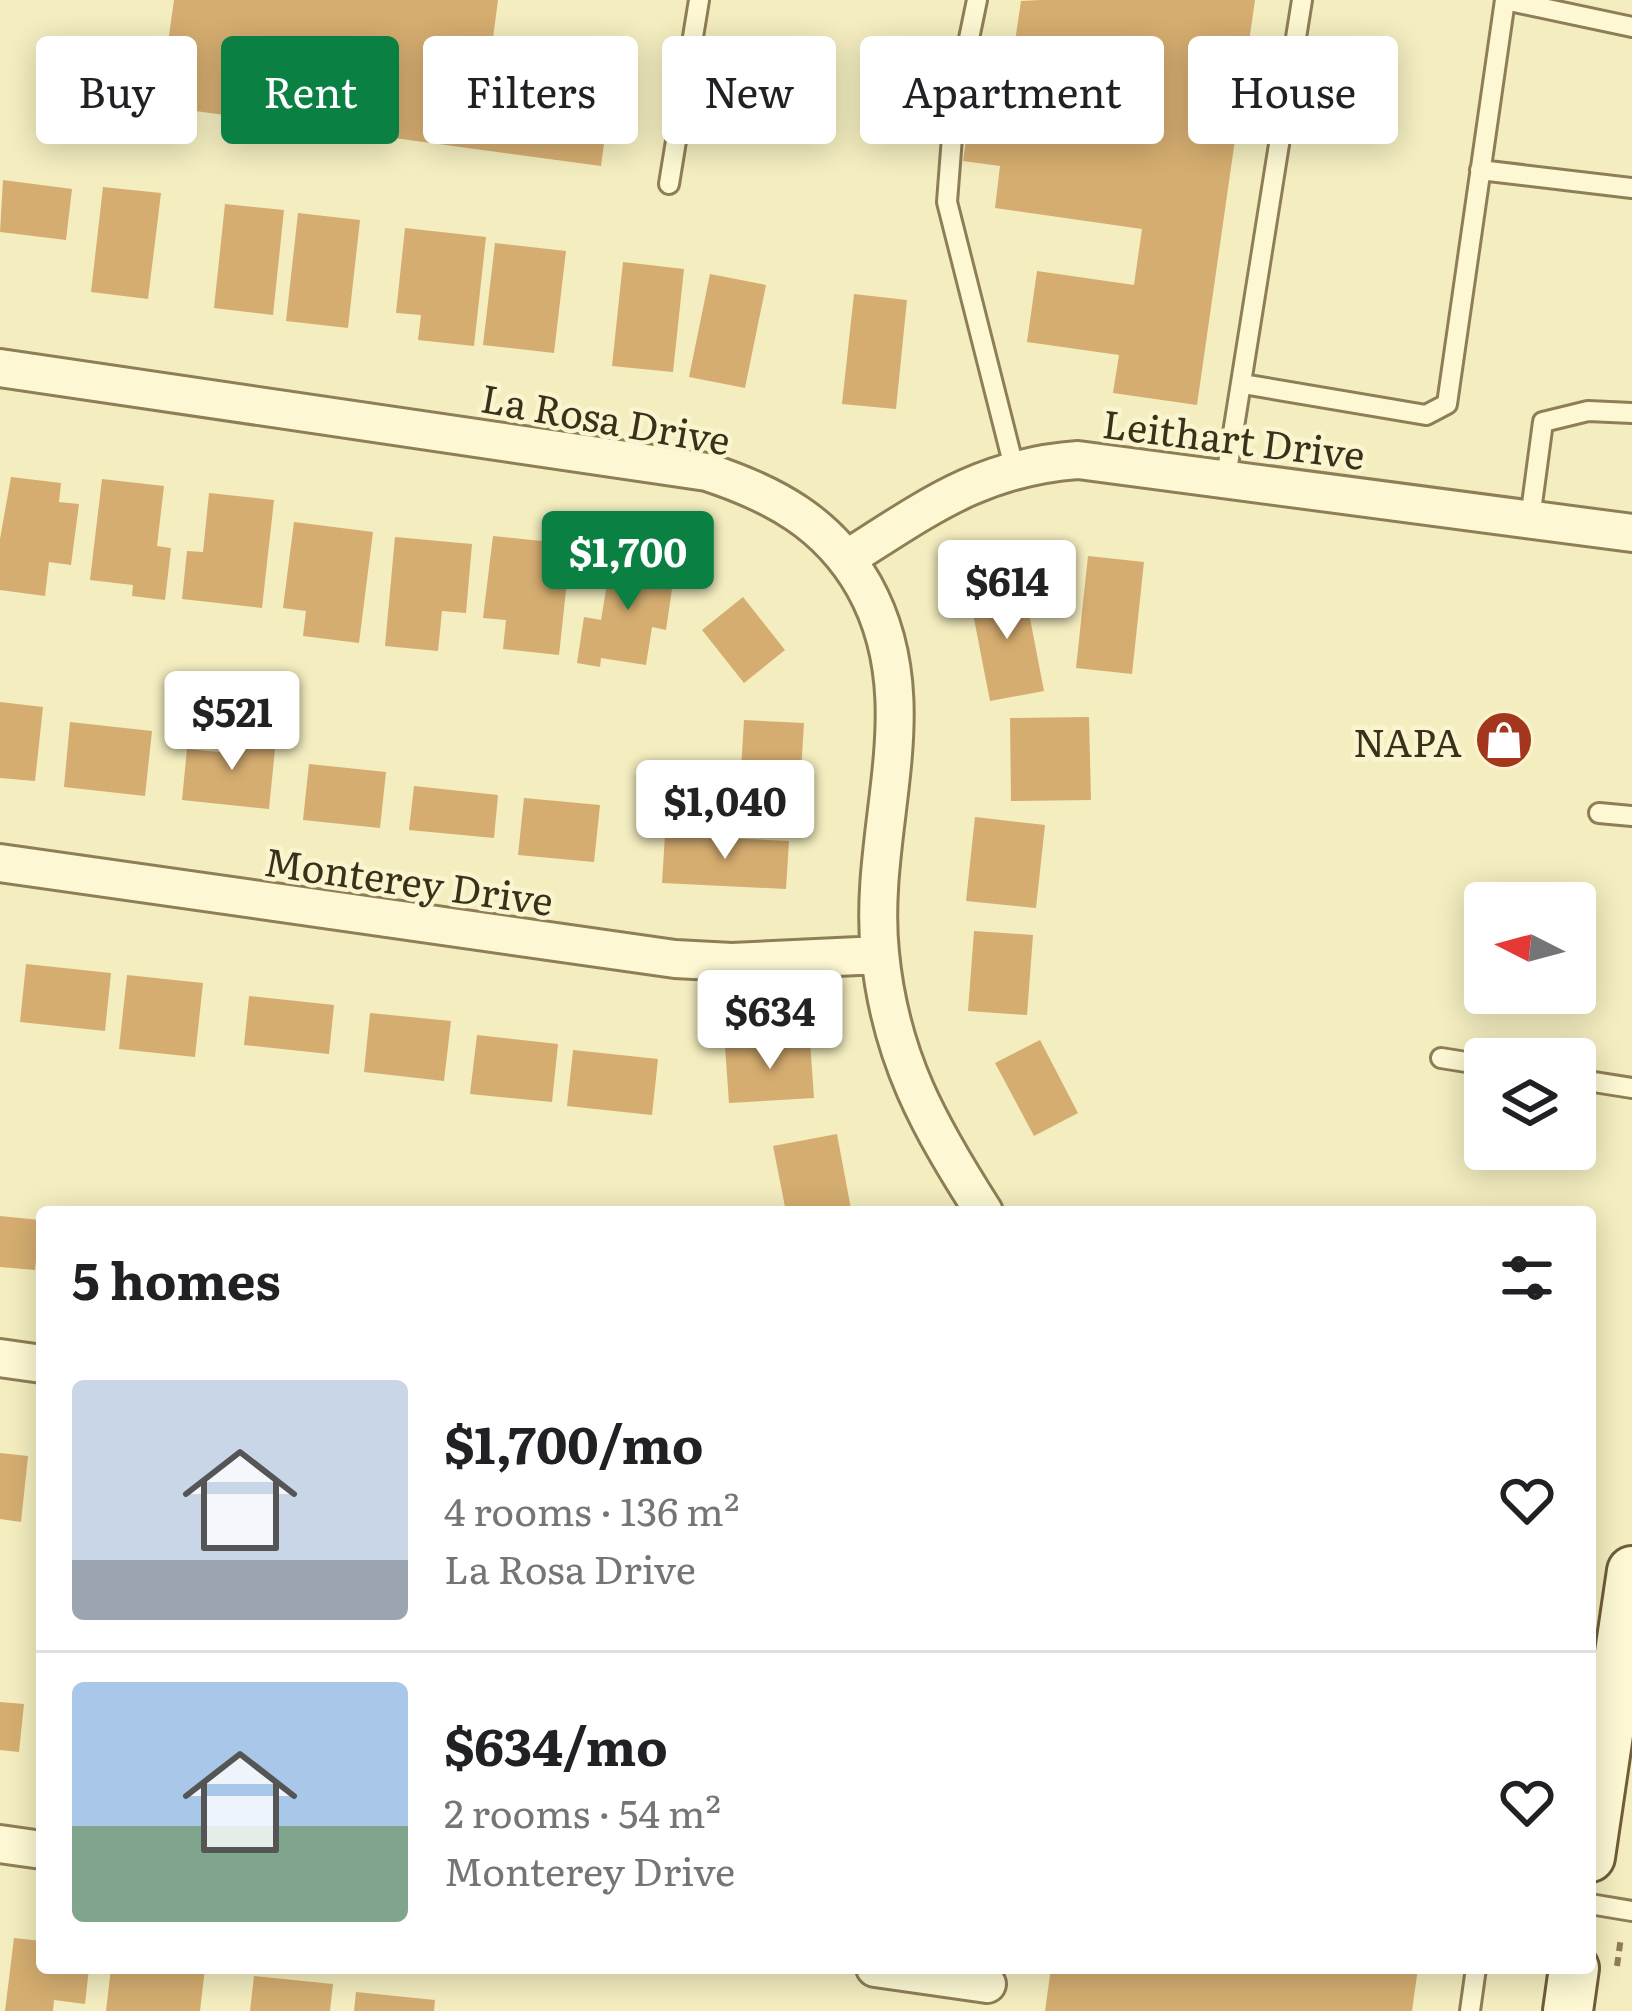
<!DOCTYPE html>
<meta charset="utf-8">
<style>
body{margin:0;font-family:Literata,serif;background:#f2f2f2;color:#202124;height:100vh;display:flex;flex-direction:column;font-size:45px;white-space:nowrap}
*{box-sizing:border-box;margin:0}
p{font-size:39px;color:#757577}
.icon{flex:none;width:66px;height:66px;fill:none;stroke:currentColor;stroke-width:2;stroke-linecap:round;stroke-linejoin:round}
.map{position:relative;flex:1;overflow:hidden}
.side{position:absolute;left:36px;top:1206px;width:1560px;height:768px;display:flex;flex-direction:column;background:#fff;border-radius:12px;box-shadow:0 6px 30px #0003}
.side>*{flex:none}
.banner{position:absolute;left:36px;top:36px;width:1560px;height:108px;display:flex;gap:24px}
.needle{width:78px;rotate:276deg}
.tools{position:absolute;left:1464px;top:882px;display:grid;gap:24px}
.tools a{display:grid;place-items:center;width:132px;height:132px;border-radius:12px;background:#fff;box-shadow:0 6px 30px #0003;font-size:60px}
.price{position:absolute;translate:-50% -102px;padding:0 27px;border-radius:12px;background:#fff;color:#222;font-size:39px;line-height:78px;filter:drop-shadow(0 3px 6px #0008)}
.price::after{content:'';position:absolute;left:50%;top:72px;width:36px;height:27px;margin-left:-18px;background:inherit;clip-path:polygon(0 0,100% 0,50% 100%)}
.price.current{background:#0b8043;color:#fff}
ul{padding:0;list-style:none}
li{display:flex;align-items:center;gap:36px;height:300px;padding:0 36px}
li+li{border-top:3px solid #e0e0e0}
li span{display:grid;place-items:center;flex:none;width:336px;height:240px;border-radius:12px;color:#555}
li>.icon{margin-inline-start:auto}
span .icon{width:144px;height:144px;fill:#fffc;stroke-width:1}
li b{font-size:51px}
h2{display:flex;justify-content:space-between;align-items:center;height:144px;padding:0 36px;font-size:51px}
.chip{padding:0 42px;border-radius:12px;background:#fff;box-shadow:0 6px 30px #0003;font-size:42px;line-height:108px}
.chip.current{background:#0b8043;color:#fff}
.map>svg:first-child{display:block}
.building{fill:#d5ad70}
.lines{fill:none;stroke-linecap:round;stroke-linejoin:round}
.lane-casing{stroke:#8e7e55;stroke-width:24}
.street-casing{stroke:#8e7e55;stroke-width:42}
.secondary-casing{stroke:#6f5e38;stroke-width:54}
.path{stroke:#8e7e55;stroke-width:6;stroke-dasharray:9 6;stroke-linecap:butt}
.lane{stroke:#fdf8d3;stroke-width:18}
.street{stroke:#fdf8d3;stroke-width:36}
.secondary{stroke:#fdf8d3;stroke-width:48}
.labels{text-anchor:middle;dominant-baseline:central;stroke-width:9;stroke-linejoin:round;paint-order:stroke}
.street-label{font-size:39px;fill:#3b311b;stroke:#f9f5cf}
.poi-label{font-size:39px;fill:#3b311b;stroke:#f9f5cf;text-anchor:end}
</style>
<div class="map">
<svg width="1632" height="2011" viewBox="0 0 1632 2011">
<rect width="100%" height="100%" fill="#f3edbf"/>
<!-- building -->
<path class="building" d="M174,0H498L487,84L610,100L601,166L159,106Z
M1040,0H1255L1197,405L1113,393L1119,355L1027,342L1037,271L1134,285L1142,229L995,208L1000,166L963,161L974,84L1008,89L1021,1Z
M3,180L72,189L66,240L0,232Z
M103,187L161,193L148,299L91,292Z
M225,204L284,210L273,315L214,308Z
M298,213L360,220L348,328L286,321Z
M405,228L486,237L474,346L418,340L421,315L396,313Z
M495,243L566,251L554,353L483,345Z
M623,262L684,269L673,372L612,366Z
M710,274L766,285L745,388L689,377Z
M854,294L907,300L896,409L842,404Z
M11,477L61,483L59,502L79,504L71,565L49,562L45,596L0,590V539Z
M102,479L164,486L157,546L171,548L165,600L132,596L133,585L90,580Z
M209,493L274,500L262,608L182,599L187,551L203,552Z
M294,522L373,532L359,643L303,636L306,611L283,608Z
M493,536L571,544L559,655L503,649L506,620L483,618Z
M395,537L472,544L466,613L442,611L438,651L385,646Z
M612,554L666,563L663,578L673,582L666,630L652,627L646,665L601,658L600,667L577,663L584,617L601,620Z
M1088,556L1144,562L1132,674L1076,668Z
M1023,582L1044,691L990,701L969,593Z
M743,597L785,650L744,683L702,630Z
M0,702L43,707L35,781L0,778Z
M1089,717L1091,800L1011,801L1010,718Z
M744,720L804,723L799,806L739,803Z
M70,722L152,731L145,796L64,787Z
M221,733L276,739L269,809L182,800L187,749L219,752Z
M309,764L386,772L380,828L303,820Z
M414,786L498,795L494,838L409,830Z
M524,798L600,805L594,862L518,855Z
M975,817L1045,825L1036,908L966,901Z
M665,835L789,841L786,889L662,883Z
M974,931L1033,935L1027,1015L968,1011Z
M26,964L111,973L105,1031L20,1022Z
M127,975L203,983L195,1057L119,1049Z
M249,996L334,1005L329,1054L244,1045Z
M370,1013L451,1021L444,1081L364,1072Z
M477,1035L558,1044L552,1102L470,1094Z
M1040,1040L1078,1113L1034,1136L995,1063Z
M810,1041L814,1098L729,1103L725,1046Z
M573,1050L658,1059L652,1115L567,1106Z
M837,1134L851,1209L786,1212L773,1146Z
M0,1216L40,1220L35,1270L0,1267Z
M0,1453L28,1456L21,1522L0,1519Z
M0,1702L24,1704L19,1752L0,1750Z
M14,1938L42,1941V1968H89L85,2004L54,2000L53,2011H5Z
M111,1968H205L200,2011H106Z
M1051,1968H1418L1412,2011H1045Z
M254,1976L333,1984L330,2011H250Z
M356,1992L435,2000L434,2011H354Z"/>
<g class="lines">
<!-- lane casing -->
<g class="lane-casing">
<path id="lane" d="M977,0L954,111L947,202L1014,467
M1505,0L1632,27
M1480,170L1632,188
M669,184L699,0
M1243,384L1426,415L1447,404L1505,0
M1226,477L1302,0
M1530,519L1543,422L1588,411L1632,413
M1599,813L1632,816
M1441,1058L1485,1065
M1575,1079L1632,1088
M1590,1904L1632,1911
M1470,2011L1476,1968"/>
</g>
<!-- street casing -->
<g class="street-casing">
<path id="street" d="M0,368L707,472C774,494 828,523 864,586C930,704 867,828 880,953C890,1057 929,1126 984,1212
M848,558C927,508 981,467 1078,460L1632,533
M0,863L675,959L732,962L880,955
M0,1358L42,1364
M0,1844L42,1850
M875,1968L987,1984"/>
</g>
<!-- secondary casing -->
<g class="secondary-casing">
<path id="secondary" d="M1590,1857L1632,1571
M1568,2011L1574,1968"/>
</g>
<!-- path -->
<path class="path" d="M1617,1966L1621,1937"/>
<!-- lane -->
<use href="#lane" class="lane"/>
<!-- street -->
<use href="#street" class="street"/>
<!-- secondary -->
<use href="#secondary" class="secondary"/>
</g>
<!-- icons -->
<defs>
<g id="shop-disc" transform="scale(3)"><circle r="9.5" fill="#a4361e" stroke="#f9f5cf"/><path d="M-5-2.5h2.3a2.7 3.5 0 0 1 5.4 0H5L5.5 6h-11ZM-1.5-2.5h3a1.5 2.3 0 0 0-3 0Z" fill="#fff"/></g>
</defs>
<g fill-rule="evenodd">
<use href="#shop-disc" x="1504" y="740"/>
</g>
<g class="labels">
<!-- street labels -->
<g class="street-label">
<text transform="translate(606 417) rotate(10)">La Rosa Drive</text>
<text transform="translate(1234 437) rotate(7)">Leithart Drive</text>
<text transform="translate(409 879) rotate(8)">Monterey Drive</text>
</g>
<!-- poi labels -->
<g class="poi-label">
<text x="1462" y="740">NAPA</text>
</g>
</g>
</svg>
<div class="tools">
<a><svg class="needle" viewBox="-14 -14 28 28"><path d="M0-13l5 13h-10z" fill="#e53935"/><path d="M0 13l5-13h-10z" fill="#757577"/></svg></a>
<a><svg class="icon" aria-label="layers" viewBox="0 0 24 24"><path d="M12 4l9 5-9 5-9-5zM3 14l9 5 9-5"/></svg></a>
</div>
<b class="price current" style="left:628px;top:613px">$1,700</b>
<b class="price" style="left:1007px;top:642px">$614</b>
<b class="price" style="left:232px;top:773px">$521</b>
<b class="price" style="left:725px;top:862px">$1,040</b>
<b class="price" style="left:770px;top:1072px">$634</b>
<div class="banner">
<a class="chip">Buy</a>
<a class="chip current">Rent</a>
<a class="chip">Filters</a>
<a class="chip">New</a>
<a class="chip">Apartment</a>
<a class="chip">House</a>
</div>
<section class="side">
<h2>5 homes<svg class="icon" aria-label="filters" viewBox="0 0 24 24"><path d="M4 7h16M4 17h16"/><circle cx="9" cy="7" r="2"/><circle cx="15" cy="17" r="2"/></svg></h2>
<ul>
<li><span style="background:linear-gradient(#c9d6e8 75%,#9aa5b1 0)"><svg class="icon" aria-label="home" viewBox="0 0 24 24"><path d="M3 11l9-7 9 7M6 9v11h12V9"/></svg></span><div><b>$1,700/mo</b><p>4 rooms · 136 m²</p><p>La Rosa Drive</p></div><svg class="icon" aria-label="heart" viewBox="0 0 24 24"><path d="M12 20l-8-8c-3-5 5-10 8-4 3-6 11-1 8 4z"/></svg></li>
<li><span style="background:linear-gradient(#a9c7e8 60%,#7fa58c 0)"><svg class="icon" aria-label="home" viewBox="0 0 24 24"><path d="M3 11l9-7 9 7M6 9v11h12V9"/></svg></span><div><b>$634/mo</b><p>2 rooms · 54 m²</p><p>Monterey Drive</p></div><svg class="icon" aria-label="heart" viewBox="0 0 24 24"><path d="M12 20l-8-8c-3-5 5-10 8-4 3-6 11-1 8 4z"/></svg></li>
</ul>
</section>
</div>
